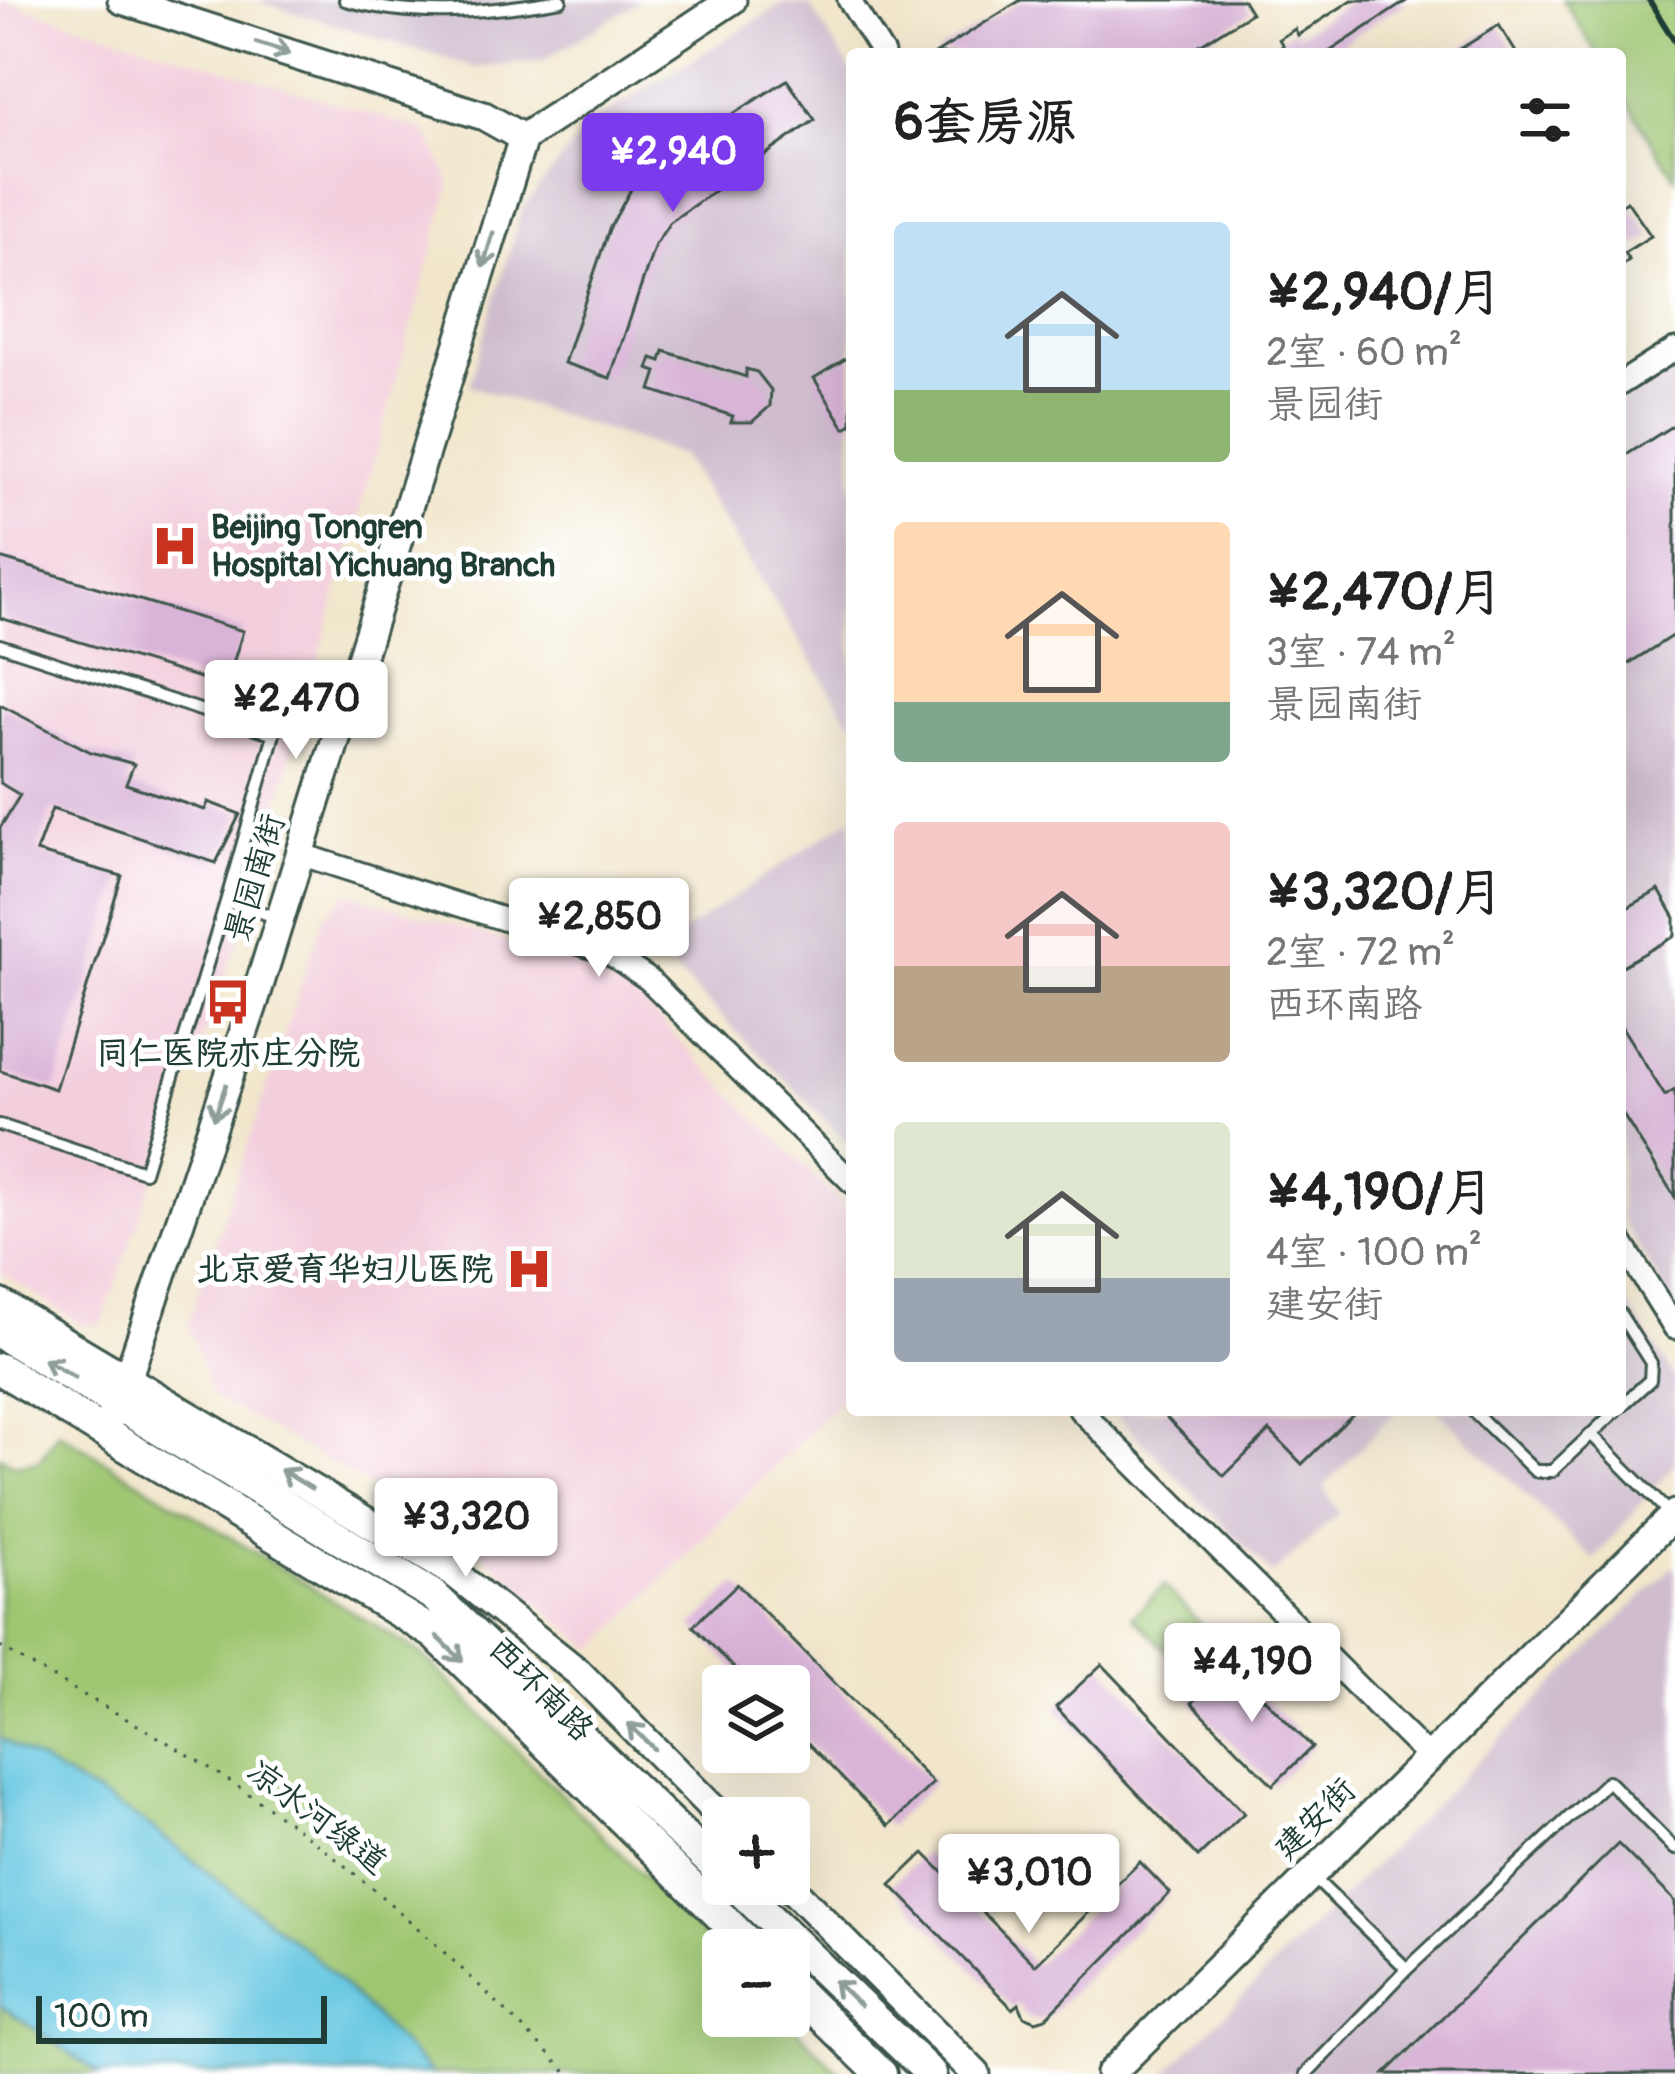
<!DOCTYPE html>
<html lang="zh">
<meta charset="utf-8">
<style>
body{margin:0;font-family:Pangolin,"LXGW WenKai TC",sans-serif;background:#f6f6f6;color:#222;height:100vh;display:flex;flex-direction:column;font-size:45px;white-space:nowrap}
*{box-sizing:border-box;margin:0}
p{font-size:39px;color:#767676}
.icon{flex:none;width:66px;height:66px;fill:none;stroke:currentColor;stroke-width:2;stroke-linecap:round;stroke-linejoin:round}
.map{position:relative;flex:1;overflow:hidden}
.panel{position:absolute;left:846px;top:48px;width:780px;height:1368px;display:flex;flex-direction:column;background:#fff;border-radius:12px;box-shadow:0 12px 48px #0002}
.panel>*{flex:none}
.buttons{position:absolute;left:702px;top:1665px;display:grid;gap:24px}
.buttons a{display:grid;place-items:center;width:108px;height:108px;border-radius:12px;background:#fff;box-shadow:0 12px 48px #0002;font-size:60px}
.scale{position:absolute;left:36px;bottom:30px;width:291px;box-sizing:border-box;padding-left:12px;border:6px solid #1f3d34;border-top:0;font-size:33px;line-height:42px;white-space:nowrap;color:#1f3d34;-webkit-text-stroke:9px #fff;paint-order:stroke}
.price{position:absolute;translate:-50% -102px;padding:0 27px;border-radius:12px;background:#fff;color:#222;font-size:39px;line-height:78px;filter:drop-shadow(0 3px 6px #0008)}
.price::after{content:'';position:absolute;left:50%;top:72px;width:36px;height:27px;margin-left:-18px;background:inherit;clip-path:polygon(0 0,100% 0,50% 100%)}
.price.selected{background:#7c3aed;color:#fff}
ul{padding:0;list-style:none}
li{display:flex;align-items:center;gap:36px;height:300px;padding:0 48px}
li span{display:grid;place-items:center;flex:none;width:336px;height:240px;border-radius:12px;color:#555}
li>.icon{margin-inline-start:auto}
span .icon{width:144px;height:144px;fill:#fffc;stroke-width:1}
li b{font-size:51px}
h2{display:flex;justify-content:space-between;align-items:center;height:144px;padding:0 48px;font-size:51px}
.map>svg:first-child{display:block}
.built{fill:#f3cfde}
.industrial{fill:#cfbdce}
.green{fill:#9ec671;stroke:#5e8252;stroke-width:3}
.water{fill:#64c6e1;stroke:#42828a;stroke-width:3}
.building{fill:#d9b4d8}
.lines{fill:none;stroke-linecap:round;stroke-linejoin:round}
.service-casing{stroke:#3e564b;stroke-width:16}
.minor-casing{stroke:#3e564b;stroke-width:27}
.tertiary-casing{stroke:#3e564b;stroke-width:33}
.secondary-casing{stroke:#3e564b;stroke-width:36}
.path{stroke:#3e564b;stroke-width:3;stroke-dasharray:3 9;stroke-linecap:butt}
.service{stroke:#fff;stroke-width:10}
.minor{stroke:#fff;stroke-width:21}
.tertiary{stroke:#fff;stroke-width:27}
.secondary{stroke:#fff;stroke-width:30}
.rail{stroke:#1f3d34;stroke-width:6}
.oneway{stroke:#8f9e9a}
.labels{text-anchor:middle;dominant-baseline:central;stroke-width:10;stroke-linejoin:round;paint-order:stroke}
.poi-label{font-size:33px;font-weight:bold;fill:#1f3d34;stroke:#fff;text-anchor:start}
.street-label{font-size:33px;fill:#1f3d34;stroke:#fff}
</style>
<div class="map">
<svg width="1675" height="2074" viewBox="0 0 1675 2074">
<rect width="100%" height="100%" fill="#fff"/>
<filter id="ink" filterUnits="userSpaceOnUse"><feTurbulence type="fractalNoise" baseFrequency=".00833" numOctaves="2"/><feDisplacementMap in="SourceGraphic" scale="24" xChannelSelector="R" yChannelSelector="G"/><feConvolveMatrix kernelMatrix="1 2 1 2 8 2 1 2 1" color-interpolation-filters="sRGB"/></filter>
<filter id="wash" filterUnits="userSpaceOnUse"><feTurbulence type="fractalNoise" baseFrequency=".004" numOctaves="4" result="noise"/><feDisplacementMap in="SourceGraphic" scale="48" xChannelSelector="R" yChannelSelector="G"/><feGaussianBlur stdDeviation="2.7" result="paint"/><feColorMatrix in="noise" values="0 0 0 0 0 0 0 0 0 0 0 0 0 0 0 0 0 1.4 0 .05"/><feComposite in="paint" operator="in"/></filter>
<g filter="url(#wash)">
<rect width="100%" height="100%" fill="#f1e6cb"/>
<!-- built -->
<path class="built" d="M0,0L426,131L451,183L249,909L102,1323L84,1326L0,1272Z
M348,893L570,961L639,1000L852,1215V1388L594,1650L467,1540L213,1397L188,1323L324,916Z"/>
<!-- industrial -->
<path class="industrial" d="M255,0H641L543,61L477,68Z
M785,3L810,6L852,72V724L681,455L469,386L522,209L589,124Z
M1675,365V1307L1620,1217V400Z
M852,817V1146L655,951Z
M1620,1292L1675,1379V1463L1594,1560L1437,1410H1620Z
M1112,1410H1397L1324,1487L1339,1513L1273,1575Z
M1675,1564V2074H1165Z"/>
<!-- green -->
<path class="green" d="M1563,0H1675V178L1620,91V54H1597Z
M58,1432L421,1654L723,1956V2016H783L841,2074H431L318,1960L148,1825L0,1738V1456L14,1465L39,1461Z
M1164,1586L1217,1642L1186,1671L1133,1616Z
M0,2005L100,2074H0Z"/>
<!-- water -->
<path class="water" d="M0,1738L148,1825L318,1960L431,2074H100L0,2005Z"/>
<g id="blocks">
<!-- building -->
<path class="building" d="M1021,0H1243L1251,13L1185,54H935Z
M1352,0H1408L1326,54H1270L1283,46L1279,39L1295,29L1298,35Z
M1499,25L1517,54H1452Z
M787,80L815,120L670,222L655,245L610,378L564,363L609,229L635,182L660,160Z
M1627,201L1651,236L1624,253L1629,260L1620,267V206Z
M664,351L746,377V369L757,372L771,390L770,406L752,422H731L733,416L651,390L657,372L648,369L652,358L661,361Z
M852,355V424L845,428L814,378Z
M1675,424V634L1620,669V459Z
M0,558L243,631L226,686L0,618Z
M0,705L91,752L134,764L126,784L205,810L208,802L240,814L216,863L52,809L36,852L122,876L55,1089L0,1071V828L20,795L0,783Z
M1659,890L1675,918V936L1620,967V912Z
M1620,1024L1665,1096L1675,1090V1197L1620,1110Z
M1159,1410H1357L1302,1464L1270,1431L1224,1476Z
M737,1584L933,1783L889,1826L789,1724V1686H752L693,1626Z
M1102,1664L1244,1813L1198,1857L1056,1707Z
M1231,1665L1312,1747L1273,1785L1192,1703Z
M1618,1844L1675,1901V2074H1385Z
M924,1853L1035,1965L1140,1862L1170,1893L1046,2018L1036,2021L1024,2016L1019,2004L1013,2009L891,1885Z"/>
</g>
</g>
<g filter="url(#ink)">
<use href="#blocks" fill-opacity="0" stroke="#3e564b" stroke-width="3"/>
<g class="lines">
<!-- service casing -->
<g class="service-casing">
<path id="service" d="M345,0C418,20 488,12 561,0
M0,645L274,734L226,902L280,918
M0,1125L144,1172L226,902
M1620,1314L1651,1363L1650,1380L1620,1407
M1472,1410L1535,1471H1552L1617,1410
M1591,1434L1673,1517
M1313,1877L1407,1969
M1306,2074L1407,1969L1608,1781L1675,1849"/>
</g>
<!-- minor casing -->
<g class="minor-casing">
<path id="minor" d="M849,0L883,54
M1620,384L1675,349
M300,854L609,953L648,979L852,1182
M1620,1240L1675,1328
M1080,1410L1428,1757"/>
</g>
<!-- tertiary casing -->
<g class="tertiary-casing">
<path id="tertiary" d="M122,0L484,116L523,138
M523,138L732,0
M0,1303L455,1574L578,1672L723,1819
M107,1423L119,1403L254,1002L523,138
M787,1884L976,2074
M1110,2074L1675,1514"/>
</g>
<!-- secondary casing -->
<g class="secondary-casing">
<path id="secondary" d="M0,1333L434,1596L723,1874
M0,1369L435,1634L755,1950
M734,1884L931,2074
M789,1984L881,2074"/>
</g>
<!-- path -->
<path class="path" d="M0,1647C73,1691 150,1729 222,1776C351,1860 461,1964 568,2074"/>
<!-- service -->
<use href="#service" class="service"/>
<!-- minor -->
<use href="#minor" class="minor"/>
<!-- tertiary -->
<use href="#tertiary" class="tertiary"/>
<!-- secondary -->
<use href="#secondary" class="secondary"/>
<!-- rail -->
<path class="rail" d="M1649,0L1675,42"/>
</g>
<!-- one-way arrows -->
<defs><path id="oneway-shaft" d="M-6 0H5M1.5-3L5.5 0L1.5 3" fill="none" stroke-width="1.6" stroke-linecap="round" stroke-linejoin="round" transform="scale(3)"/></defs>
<g class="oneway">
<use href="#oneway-shaft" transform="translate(273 48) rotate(18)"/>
<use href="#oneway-shaft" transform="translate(488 250) rotate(107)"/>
<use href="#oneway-shaft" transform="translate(220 1102) rotate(109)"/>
<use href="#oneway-shaft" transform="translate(59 1368) rotate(-149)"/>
<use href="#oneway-shaft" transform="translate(296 1479) rotate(-149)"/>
<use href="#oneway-shaft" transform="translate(450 1649) rotate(45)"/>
<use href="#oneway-shaft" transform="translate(641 1736) rotate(-135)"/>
<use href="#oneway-shaft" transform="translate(847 1993) rotate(-136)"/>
</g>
</g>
<!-- icons -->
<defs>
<g id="hospital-bare" transform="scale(3.6)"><path d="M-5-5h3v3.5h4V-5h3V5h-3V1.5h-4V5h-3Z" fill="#c8321e" stroke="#fff" stroke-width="2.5" paint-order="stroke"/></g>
<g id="bus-bare" transform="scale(3.6)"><path d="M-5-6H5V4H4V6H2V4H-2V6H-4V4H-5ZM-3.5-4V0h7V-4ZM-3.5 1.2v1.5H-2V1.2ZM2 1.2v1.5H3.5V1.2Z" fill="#c8321e" stroke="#fff" stroke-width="2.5" paint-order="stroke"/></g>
</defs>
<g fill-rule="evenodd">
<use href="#hospital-bare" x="175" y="546"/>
<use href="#bus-bare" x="228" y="1002"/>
<use href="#hospital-bare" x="529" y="1269"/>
</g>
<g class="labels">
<!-- poi labels -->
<g class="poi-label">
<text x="211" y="527">Beijing Tongren<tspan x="211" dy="38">Hospital Yichuang Branch</tspan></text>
<text x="228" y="1053" text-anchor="middle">同仁医院亦庄分院</text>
<text x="493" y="1269" text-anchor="end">北京爱育华妇儿医院</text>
</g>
<!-- street labels -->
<g class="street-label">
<text transform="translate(255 878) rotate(-73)">景园南街</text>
<text transform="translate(541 1689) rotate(45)">西环南路</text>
<text transform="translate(317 1817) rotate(37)">凉水河绿道</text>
<text transform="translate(1315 1819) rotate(-45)">建安街</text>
</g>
</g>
</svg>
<div class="buttons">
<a><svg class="icon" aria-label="layers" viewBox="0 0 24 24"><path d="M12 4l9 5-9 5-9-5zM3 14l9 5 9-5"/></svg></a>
<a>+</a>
<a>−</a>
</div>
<div class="scale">100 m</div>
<b class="price selected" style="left:673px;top:215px">¥2,940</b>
<b class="price" style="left:296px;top:762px">¥2,470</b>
<b class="price" style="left:599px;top:980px">¥2,850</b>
<b class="price" style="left:466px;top:1580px">¥3,320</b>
<b class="price" style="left:1252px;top:1725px">¥4,190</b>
<b class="price" style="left:1029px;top:1936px">¥3,010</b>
<section class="panel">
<h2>6套房源<svg class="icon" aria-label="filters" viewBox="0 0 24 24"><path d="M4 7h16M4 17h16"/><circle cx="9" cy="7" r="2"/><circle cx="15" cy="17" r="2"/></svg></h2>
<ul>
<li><span style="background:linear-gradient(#bfe0f5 70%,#8fb573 0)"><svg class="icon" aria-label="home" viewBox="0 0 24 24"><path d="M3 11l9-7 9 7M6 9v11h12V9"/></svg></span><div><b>¥2,940/月</b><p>2室 · 60 m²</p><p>景园街</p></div></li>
<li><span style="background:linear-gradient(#ffd9b3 75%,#7fa58c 0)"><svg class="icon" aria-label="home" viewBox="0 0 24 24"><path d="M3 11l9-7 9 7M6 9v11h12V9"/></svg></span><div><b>¥2,470/月</b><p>3室 · 74 m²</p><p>景园南街</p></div></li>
<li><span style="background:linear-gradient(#f6c9c9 60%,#b9a48a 0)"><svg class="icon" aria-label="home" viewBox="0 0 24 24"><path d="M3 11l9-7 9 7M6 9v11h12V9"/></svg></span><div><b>¥3,320/月</b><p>2室 · 72 m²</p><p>西环南路</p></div></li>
<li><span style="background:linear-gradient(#dfe7d0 65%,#9aa5b1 0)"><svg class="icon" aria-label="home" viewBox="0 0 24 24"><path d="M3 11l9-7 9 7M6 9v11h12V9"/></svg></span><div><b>¥4,190/月</b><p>4室 · 100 m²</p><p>建安街</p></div></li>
</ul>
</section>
</div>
